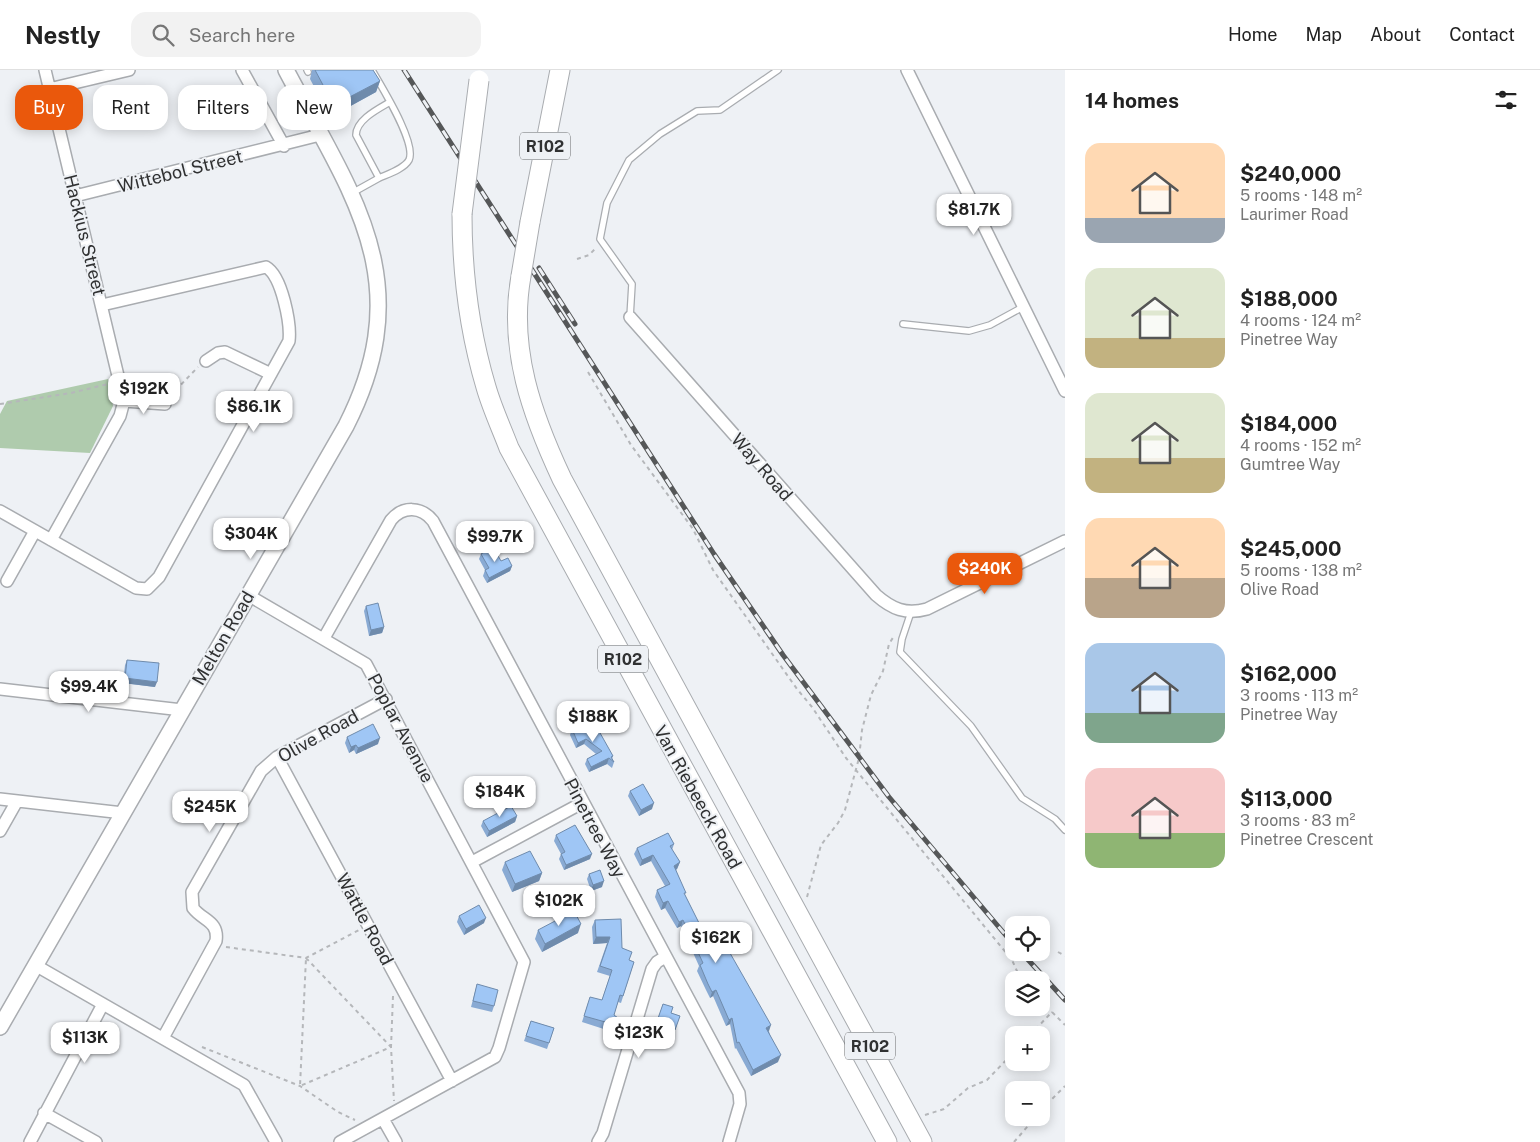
<!DOCTYPE html>
<meta charset="utf-8">
<style>
body{margin:0;font-family:"Public Sans",sans-serif;background:#f2f2f2;color:#222;height:100vh;display:flex;flex-direction:column;font-size:19px;white-space:nowrap}
*{box-sizing:border-box;margin:0}
p{font-size:16px;color:#767676}
.icon{flex:none;width:28px;height:28px;fill:none;stroke:currentColor;stroke-width:2;stroke-linecap:round;stroke-linejoin:round}
.map{position:relative;flex:1;overflow:hidden}
.side{display:flex;flex-direction:column;background:#fff;width:475px}
.side>*{flex:none}
.top-card{position:absolute;left:15px;top:15px;width:475px;height:45px;display:flex;gap:10px}
.tools{position:absolute;left:1005px;top:846px;display:grid;gap:10px}
.tools a{display:grid;place-items:center;width:45px;height:45px;border-radius:10px;background:#fff;box-shadow:0 2px 12px #0003;font-size:25px}
.price{position:absolute;translate:-50% -42px;padding:0 11px;border-radius:10px;background:#fff;color:#222;font-size:16px;line-height:32px;filter:drop-shadow(0 1px 2px #0008)}
.price::after{content:'';position:absolute;left:50%;top:30px;width:15px;height:11px;margin-left:-8px;background:inherit;clip-path:polygon(0 0,100% 0,50% 100%)}
.price.selected{background:#ea580c;color:#fff}
ul{padding:0;list-style:none}
li{display:flex;align-items:center;gap:15px;height:125px;padding:0 20px}
li span{display:grid;place-items:center;flex:none;width:140px;height:100px;border-radius:15px;color:#555}
li>.icon{margin-inline-start:auto}
span .icon{width:60px;height:60px;fill:#fffc;stroke-width:1}
li b{font-size:21px}
h2{display:flex;justify-content:space-between;align-items:center;height:60px;padding:0 20px;font-size:21px}
.chip{padding:0 18px;border-radius:15px;background:#fff;box-shadow:0 2px 12px #0003;font-size:18px;line-height:45px}
.chip.selected{background:#ea580c;color:#fff}
header{display:flex;align-items:center;gap:30px;box-sizing:border-box;height:70px;padding:0 25px;background:#fff;border-bottom:1px solid #e0e0e0}
header strong{font-size:24px}
nav{display:flex;gap:28px;margin-inline-start:auto;font-size:18px}
.search{width:350px;height:45px;background:#f2f2f2;display:flex;align-items:center;gap:12px;box-sizing:border-box;padding:0 18px;border-radius:15px;color:#767676;font-size:19px}
main{display:flex;flex:1;min-height:0}
.map>svg:first-child{display:block}
.green{fill:#afcbad}
.lines{fill:none;stroke-linecap:round;stroke-linejoin:round}
.service-casing{stroke:#a9acb0;stroke-width:8}
.minor-casing{stroke:#a9acb0;stroke-width:14}
.tertiary-casing{stroke:#a9acb0;stroke-width:18}
.primary-casing{stroke:#a9acb0;stroke-width:21}
.path{stroke:#b5b7ba;stroke-width:2;stroke-dasharray:4 4;stroke-linecap:butt}
.service{stroke:#fff;stroke-width:5.5}
.minor{stroke:#fff;stroke-width:11}
.tertiary{stroke:#fff;stroke-width:15}
.primary{stroke:#fff;stroke-width:19}
.rail-casing{stroke:#555758;stroke-width:5}
.rail{stroke:#eef1f5;stroke-width:3;stroke-dasharray:9;stroke-linecap:butt}
.primary-bridge-casing{stroke:#a9acb0;stroke-width:21;stroke-linecap:butt}
.primary-bridge{stroke:#fff;stroke-width:19}
.wall{fill:#89aad3}
.shaded-wall{fill:#6f8bac}
.building{fill:#9fc6f5;stroke:#6f8bac}
.labels{text-anchor:middle;dominant-baseline:central;stroke-width:4;stroke-linejoin:round;paint-order:stroke}
.shield{fill:#eef1f5;stroke:#696b6c;stroke-width:1}
.shield-label{font-size:16px;font-weight:bold;fill:#303132}
.street-label{font-size:18px;fill:#303132;stroke:#eef1f5}
</style>
<header>
<strong>Nestly</strong>
<div class="search"><svg class="icon" aria-label="search" viewBox="0 0 24 24"><circle cx="10" cy="10" r="6"/><path d="M15 15l6 6"/></svg>Search here</div>
<nav><a>Home</a><a>Map</a><a>About</a><a>Contact</a></nav>
</header>
<main>
<div class="map">
<svg width="1065" height="1072" viewBox="0 0 1065 1072">
<rect width="100%" height="100%" fill="#eef1f5"/>
<!-- green -->
<path class="green" d="M108,309L113,336L90,383L0,378V344L7,331Z"/>
<g class="lines">
<!-- service casing -->
<g class="service-casing">
<path id="service" d="M307,0L308,2
M372,0C381,16 417,73 409,90C404,99 388,104 379,108
M352,123L379,108L356,65C356,50 378,39 390,32
M630,247L632,214L600,169L607,133L629,90L660,64L697,41L720,40L778,0
M903,254L969,261L990,255L1023,237
M911,542L902,569L900,582L971,656L1022,728L1055,749L1065,760"/>
</g>
<!-- minor casing -->
<g class="minor-casing">
<path id="minor" d="M45,0L124,331L120,346L51,470
M242,0L284,76
M907,0L1065,321
M49,19L129,0
M75,126L320,65
M630,247L876,525C892,539 906,545 927,539L1065,471
M206,291L218,283L225,282L271,304
M124,331L165,334
M0,441L136,518L147,519L159,507L289,271C291,254 282,206 266,197L102,235
M7,511L35,461
M248,525L366,594L524,892L499,978L495,987L340,1072
M324,568L391,450C403,436 421,436 433,451L739,1023L740,1034L729,1072
M0,619L182,640
M277,687L452,1011
M0,729L123,743
M0,761L17,731
M472,792L582,733
M35,895L244,1015L276,1072
M163,968L216,871C219,851 203,851 193,838L192,822L261,701L277,687L386,629
M44,1043L96,1072
M383,1049L396,1072
M30,1072L103,934
M598,1072L603,1063L652,899L657,892L665,887"/>
</g>
<!-- tertiary casing -->
<g class="tertiary-casing">
<path id="tertiary" d="M0,957L346,356C420,211 352,125 286,0"/>
</g>
<!-- primary casing -->
<g class="primary-casing">
<path id="primary" d="M462,144C462,203 469,260 486,317C492,338 501,357 509,378L887,1072
M530,152L560,0
M521,206C508,279 532,345 562,409L922,1072"/>
</g>
<!-- path -->
<path class="path" d="M577,189L589,185L596,178
M588,302L631,375L693,459L713,500L797,619L812,637L846,688L1012,890L1021,910
M170,326L198,297
M0,334L71,323L108,314
M807,827L821,775L838,753L845,740L859,688L862,660L871,625L883,601L889,574L894,566
M226,877L306,888L359,860
M1058,882L1065,886
M306,888L391,977L300,1016Z
M393,926L391,977L394,1031
M1036,938L1052,942
M1030,965L1052,942L1065,955
M202,977L300,1016L338,1042L355,1050
M1041,1040L1065,1016
M925,1045L944,1039L968,1018L987,1010L1014,982
M1014,1072L1035,1048"/>
<!-- service -->
<use href="#service" class="service"/>
<!-- minor -->
<use href="#minor" class="minor"/>
<!-- tertiary -->
<use href="#tertiary" class="tertiary"/>
<!-- primary -->
<use href="#primary" class="primary"/>
<!-- rail casing -->
<g class="rail-casing">
<path id="rail" d="M404,0L714,484L783,585L889,727L1014,875
M539,198L575,254
M1021,882L1065,930"/>
</g>
<!-- rail -->
<use href="#rail" class="rail"/>
<!-- primary-bridge casing -->
<g class="primary-bridge-casing">
<path id="primary-bridge" d="M462,144L479,10
M521,206L530,152"/>
</g>
<!-- primary-bridge -->
<use href="#primary-bridge" class="primary-bridge"/>
</g>
<!-- wall -->
<path class="wall" d="M312,0H373L380,11L376,22L336,44L327,41L310,9Z
M481,484L512,496L510,501L487,513L483,506L485,500L479,489Z
M366,536L384,557L382,563L369,566L364,541Z
M127,590L155,617L123,613L125,595Z
M572,659L613,686L612,689L614,692L612,698L607,694L589,702L585,694L587,689L596,684L584,674L576,678L570,665Z
M347,667L378,674L356,684L354,680L349,683L345,673Z
M630,721L652,739L639,746L628,726Z
M517,746L515,752L487,767L481,756L483,751Z
M556,765L590,789L564,800L559,789L561,784L554,771Z
M674,774L672,780L680,792L677,799L676,800L685,825L714,883L769,961L778,992L751,1006L736,978L735,979L730,954L726,956L713,926L710,928L706,920L697,901L699,896L681,856L677,858L665,838L661,840L655,827L657,820L665,816L651,791L640,796L634,784L637,778Z
M505,792L542,803L539,811L512,822L502,800Z
M589,804L602,817L591,821L587,809Z
M459,846L484,853L464,865L457,852Z
M595,850L622,878L629,890L634,892L621,933L618,932L614,945L616,955L613,962L582,952L588,933L602,930L610,906L597,902L607,873L593,874L592,857Z
M538,860L578,863L542,882L535,869Z
M477,914L494,936L492,942L471,937Z
M663,934L671,943L680,946L673,965L654,960Z
M531,951L554,958L547,979L524,971Z"/>
<!-- shaded-wall -->
<path class="shaded-wall" d="M380,11L376,22L336,44L340,32Z
M512,496L510,501L487,513L489,508Z
M384,557L382,563L369,566L371,560Z
M125,608L157,612L155,617L123,613Z
M380,668L378,674L356,684L358,678Z
M586,669L584,674L576,678L578,673Z
M356,675L354,680L349,683L351,677Z
M609,688L607,694L589,702L591,697Z
M654,733L652,739L639,746L641,740Z
M517,746L515,752L487,767L489,761Z
M592,784L590,789L564,800L566,795Z
M653,785L651,791L640,796L642,790Z
M680,792L677,799L671,802L674,796Z
M542,803L539,811L512,822L515,814Z
M604,811L602,817L591,821L593,815Z
M668,831L665,838L661,840L663,833Z
M486,848L484,853L464,865L466,859Z
M683,850L681,856L677,858L679,852Z
M581,854L578,863L542,882L545,874Z
M596,867H610L607,873L593,874Z
M716,920L713,926L710,928L712,922Z
M732,948L730,954L726,956L729,950Z
M771,955L769,961L764,964L766,958Z
M781,985L778,992L751,1006L753,1000Z"/>
<!-- building -->
<path class="building" d="M315,0H373L380,11L340,32L331,30Z
M493,477L501,491L508,488L512,496L489,508L485,500L489,498L481,484Z
M378,533L384,557L371,560L366,536Z
M127,590L159,593L157,612L125,608Z
M373,654L380,668L358,678L356,675L351,677L347,667Z
M582,654L586,659L595,654L613,686L611,687L614,692L609,688L591,697L587,689L602,681L586,669L578,673L572,659Z
M643,714L654,733L641,740L630,721Z
M511,736L517,746L489,761L483,751Z
M575,755L592,784L566,795L561,784L565,782L556,765Z
M668,763L674,774L670,776L680,792L674,796L686,823H684L714,883L726,876L771,955L766,958L781,985L753,1000L739,972L737,973L732,948L729,950L716,920L712,922L708,914L700,895L703,893L683,850L679,852L668,831L663,833L657,820L670,814L653,785L642,790L637,778Z
M530,781L542,803L515,814L505,792Z
M600,800L604,811L593,815L589,804Z
M479,835L486,848L466,859L459,846Z
M574,841L581,854L545,874L538,860Z
M621,849L622,878L632,882L629,890L634,892L623,926L620,925L614,945L618,948L616,955L584,946L590,927L602,930L612,900L600,896L610,867H596L595,850Z
M477,914L498,920L494,936L473,931Z
M663,934L673,937L671,943L680,946L675,960L656,954Z
M531,951L554,958L549,973L526,966Z"/>
<g class="labels">
<!-- shield labels -->
<g class="shield">
<rect x="520" y="62.5" width="50" height="27" rx="4"/>
<rect x="598" y="575.5" width="50" height="27" rx="4"/>
<rect x="845" y="962.5" width="50" height="27" rx="4"/>
</g>
<g class="shield-label">
<text x="545" y="76">R102</text>
<text x="623" y="589">R102</text>
<text x="870" y="976">R102</text>
</g>
<!-- street labels -->
<g class="street-label">
<text transform="translate(180 101) rotate(-14)">Wittebol Street</text>
<text transform="translate(85 165) rotate(76)">Hackius Street</text>
<text transform="translate(762 397) rotate(49)">Way Road</text>
<text transform="translate(223 568) rotate(-60)">Melton Road</text>
<text transform="translate(401 658) rotate(62)">Poplar Avenue</text>
<text transform="translate(318 666) rotate(-29)">Olive Road</text>
<text transform="translate(698 727) rotate(61)">Van Riebeeck Road</text>
<text transform="translate(595 758) rotate(62)">Pinetree Way</text>
<text transform="translate(365 849) rotate(62)">Wattle Road</text>
</g>
</g>
</svg>
<div class="tools">
<a><svg class="icon" aria-label="locate" viewBox="0 0 24 24"><circle cx="12" cy="12" r="6"/><path d="M12 2v4M12 18v4M2 12h4M18 12h4"/></svg></a>
<a><svg class="icon" aria-label="layers" viewBox="0 0 24 24"><path d="M12 4l9 5-9 5-9-5zM3 14l9 5 9-5"/></svg></a>
<a>+</a>
<a>−</a>
</div>
<b class="price" style="left:974px;top:166px">$81.7K</b>
<b class="price" style="left:144px;top:345px">$192K</b>
<b class="price" style="left:254px;top:363px">$86.1K</b>
<b class="price" style="left:251px;top:490px">$304K</b>
<b class="price" style="left:495px;top:493px">$99.7K</b>
<b class="price selected" style="left:985px;top:525px">$240K</b>
<b class="price" style="left:89px;top:643px">$99.4K</b>
<b class="price" style="left:593px;top:673px">$188K</b>
<b class="price" style="left:500px;top:748px">$184K</b>
<b class="price" style="left:210px;top:763px">$245K</b>
<b class="price" style="left:559px;top:857px">$102K</b>
<b class="price" style="left:716px;top:894px">$162K</b>
<b class="price" style="left:639px;top:989px">$123K</b>
<b class="price" style="left:85px;top:994px">$113K</b>
<div class="top-card">
<a class="chip selected">Buy</a>
<a class="chip">Rent</a>
<a class="chip">Filters</a>
<a class="chip">New</a>
</div>
</div>
<section class="side">
<h2>14 homes<svg class="icon" aria-label="filters" viewBox="0 0 24 24"><path d="M4 7h16M4 17h16"/><circle cx="9" cy="7" r="2"/><circle cx="15" cy="17" r="2"/></svg></h2>
<ul>
<li><span style="background:linear-gradient(#ffd9b3 75%,#9aa5b1 0)"><svg class="icon" aria-label="home" viewBox="0 0 24 24"><path d="M3 11l9-7 9 7M6 9v11h12V9"/></svg></span><div><b>$240,000</b><p>5 rooms · 148 m²</p><p>Laurimer Road</p></div></li>
<li><span style="background:linear-gradient(#dfe7d0 70%,#c2b280 0)"><svg class="icon" aria-label="home" viewBox="0 0 24 24"><path d="M3 11l9-7 9 7M6 9v11h12V9"/></svg></span><div><b>$188,000</b><p>4 rooms · 124 m²</p><p>Pinetree Way</p></div></li>
<li><span style="background:linear-gradient(#dfe7d0 65%,#c2b280 0)"><svg class="icon" aria-label="home" viewBox="0 0 24 24"><path d="M3 11l9-7 9 7M6 9v11h12V9"/></svg></span><div><b>$184,000</b><p>4 rooms · 152 m²</p><p>Gumtree Way</p></div></li>
<li><span style="background:linear-gradient(#ffd9b3 60%,#b9a48a 0)"><svg class="icon" aria-label="home" viewBox="0 0 24 24"><path d="M3 11l9-7 9 7M6 9v11h12V9"/></svg></span><div><b>$245,000</b><p>5 rooms · 138 m²</p><p>Olive Road</p></div></li>
<li><span style="background:linear-gradient(#a9c7e8 70%,#7fa58c 0)"><svg class="icon" aria-label="home" viewBox="0 0 24 24"><path d="M3 11l9-7 9 7M6 9v11h12V9"/></svg></span><div><b>$162,000</b><p>3 rooms · 113 m²</p><p>Pinetree Way</p></div></li>
<li><span style="background:linear-gradient(#f6c9c9 65%,#8fb573 0)"><svg class="icon" aria-label="home" viewBox="0 0 24 24"><path d="M3 11l9-7 9 7M6 9v11h12V9"/></svg></span><div><b>$113,000</b><p>3 rooms · 83 m²</p><p>Pinetree Crescent</p></div></li>
</ul>
</section>
</main>
